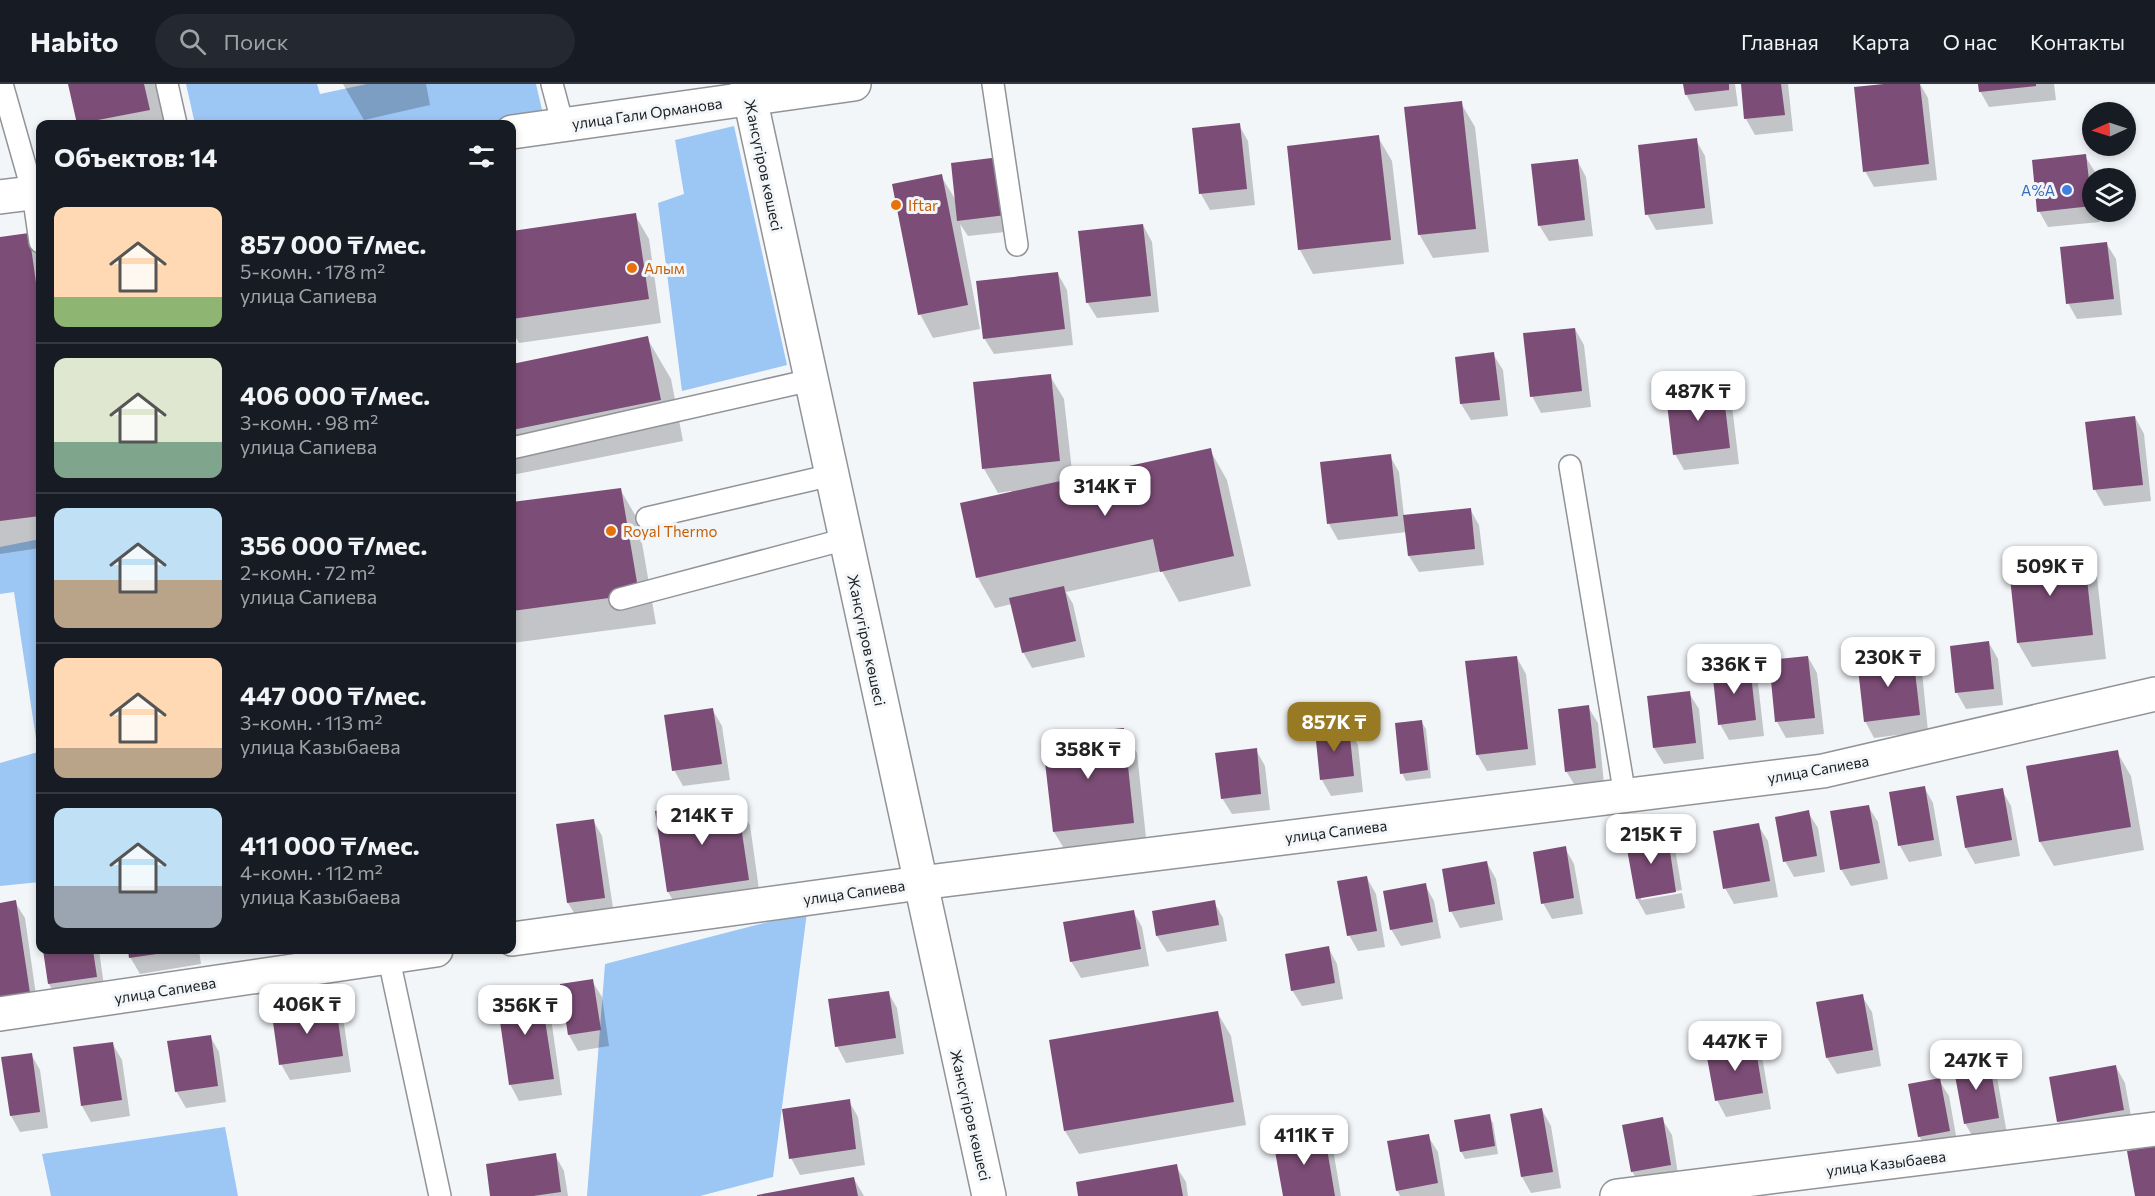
<!DOCTYPE html>
<html lang="ru">
<meta charset="utf-8">
<style>
body{margin:0;font-family:Commissioner,sans-serif;background:#242831;color:#f1f3f6;height:100vh;display:flex;flex-direction:column;font-size:22px;white-space:nowrap}
*{box-sizing:border-box;margin:0}
p{font-size:20px;color:#9ea1a6}
.icon{flex:none;width:33px;height:33px;fill:none;stroke:currentColor;stroke-width:2;stroke-linecap:round;stroke-linejoin:round}
.map{position:relative;flex:1;overflow:hidden}
.details{position:absolute;left:36px;top:36px;width:480px;height:834px;display:flex;flex-direction:column;background:#171b24;border-radius:12px;box-shadow:0 3px 9px #0003}
.details>*{flex:none}
.needle{width:39px;rotate:267deg}
.buttons{position:absolute;left:2082px;top:18px;display:grid;gap:12px}
.buttons a{display:grid;place-items:center;width:54px;height:54px;border-radius:50%;background:#171b24;box-shadow:0 3px 9px #0003;font-size:30px}
.price{position:absolute;translate:-50% -51px;padding:0 14px;border-radius:12px;background:#fff;color:#222;font-size:20px;line-height:39px;filter:drop-shadow(0 2px 3px #0008)}
.price::after{content:'';position:absolute;left:50%;top:36px;width:18px;height:14px;margin-left:-9px;background:inherit;clip-path:polygon(0 0,100% 0,50% 100%)}
.price.active{background:#977a23;color:#fff}
ul{padding:0;list-style:none}
li{display:flex;align-items:center;gap:18px;height:150px;padding:0 18px}
li+li{border-top:2px solid #363941}
li span{display:grid;place-items:center;flex:none;width:168px;height:120px;border-radius:12px;color:#555}
li>.icon{margin-inline-start:auto}
span .icon{width:72px;height:72px;fill:#fffc;stroke-width:1}
li b{font-size:26px}
h2{display:flex;justify-content:space-between;align-items:center;height:72px;padding:0 18px;font-size:26px}
header{display:flex;align-items:center;gap:36px;box-sizing:border-box;height:84px;padding:0 30px;background:#171b24;border-bottom:2px solid #363941}
header strong{font-size:28px}
nav{display:flex;gap:33px;margin-inline-start:auto;font-size:21px}
.search{width:420px;height:54px;background:#242831;display:flex;align-items:center;gap:15px;box-sizing:border-box;padding:0 21px;border-radius:33px;color:#9ea1a6;font-size:22px}
.map>svg:first-child{display:block}
.green{fill:#9cc6f4}
.shadow{fill:#0003}
.building{fill:#7c4d76}
.lines{fill:none;stroke-linecap:round;stroke-linejoin:round}
.service-casing{stroke:#919396;stroke-width:24}
.minor-casing{stroke:#919396;stroke-width:36}
.secondary-casing{stroke:#919396;stroke-width:36}
.service{stroke:#fff;stroke-width:21}
.minor{stroke:#fff;stroke-width:33}
.secondary{stroke:#fff;stroke-width:33}
.shop-dot{fill:#3f7fe0;stroke:#f3f6f9;stroke-width:2}
.food-dot{fill:#e8710a;stroke:#f3f6f9;stroke-width:2}
.labels{text-anchor:middle;dominant-baseline:central;stroke-width:6;stroke-linejoin:round;paint-order:stroke}
.street-label{font-size:15px;fill:#1c1d1e;stroke:#f3f6f9}
.shop-label{font-size:15px;fill:#366cbe;stroke:#f3f6f9;text-anchor:end}
.food-label{font-size:15px;fill:#c56008;stroke:#f3f6f9;text-anchor:start}
</style>
<header>
<strong>Habito</strong>
<div class="search"><svg class="icon" aria-label="search" viewBox="0 0 24 24"><circle cx="10" cy="10" r="6"/><path d="M15 15l6 6"/></svg>Поиск</div>
<nav><a>Главная</a><a>Карта</a><a>О нас</a><a>Контакты</a></nav>
</header>
<div class="map">
<svg width="2155" height="1112" viewBox="0 0 2155 1112">
<rect width="100%" height="100%" fill="#f3f6f9"/>
<!-- green -->
<path class="green" d="M186,0H317L320,10L367,0H536L543,30L469,40H195Z
M734,42L787,281L682,307L658,119L684,110L675,56Z
M40,455V798L0,802V679L38,668L14,508L0,510V463Z
M807,828L773,1093L700,1112H587L605,880Z
M225,1043L238,1112H51L42,1070Z"/>
<!-- shadow -->
<path class="shadow" d="M69,0H157L166,40H78Z
M343,0H426L430,21L364,36Z
M1685,0H1735L1738,22L1695,27L1686,10Z
M1742,0H1788L1793,47L1755,51L1746,35Z
M1897,0H1920L1928,14L1937,96L1874,103L1865,87Z
M1979,0H2054L2056,16L1989,23L1980,7Z
M1461,19L1475,43L1489,168L1433,174L1419,150Z
M1239,41L1248,57L1255,121L1210,126L1201,110Z
M1378,53L1392,77L1404,180L1313,190L1300,166L1289,63Z
M1696,56L1705,72L1713,140L1656,146L1647,130Z
M2085,72L2095,88L2092,128H2099L2100,138L2048,143L2039,127Z
M999,75L1014,147L968,152L960,140L980,245L933,254L920,230L941,92L957,118Z
M1577,76L1586,93L1593,152L1549,157L1539,141Z
M635,131L649,155L661,239L519,259L512,247V149Z
M1143,141L1152,158L1159,228L1097,234L1087,218Z
M29,151L40,172V464L0,470V155Z
M2106,159L2116,175L2122,231L2077,235L2068,219Z
M1058,190L1067,206L1073,261L994,270L984,254Z
M1575,245L1584,261L1591,323L1541,329L1532,312Z
M647,254L671,295L683,357L512,391V281Z
M1493,270L1503,286L1508,332L1471,336L1461,320Z
M1050,292L1064,315L1073,396L1210,366L1227,396L1251,502L1179,518L1162,487L1066,508L1073,520L1085,573L1032,584L1023,568L1012,520L995,524L978,494L1012,409L1011,407L998,409L984,385L975,300Z
M1723,306L1732,322L1739,380L1684,386L1675,370Z
M2135,333L2144,350L2151,417L2104,422L2095,406Z
M1390,372L1399,388L1404,432L1470,425L1479,441L1484,481L1419,488L1409,472L1407,448L1338,456L1329,440L1322,379Z
M620,405L638,436L656,540L512,559V420Z
M2083,469L2097,493L2106,575L2032,583L2018,559L2010,477Z
M1989,559L1998,575L2003,621L1966,625L1957,609L1951,563Z
M1912,572L1922,588L1928,647L1874,654L1865,637Z
M1808,573L1817,589L1824,650L1786,654L1777,638Z
M1517,574L1526,590L1536,681L1487,687L1477,670Z
M1749,582L1758,599L1764,652L1729,656L1720,640Z
M1689,609L1699,625L1704,675L1664,680L1654,664Z
M1588,623L1598,639L1604,700L1576,703L1566,687Z
M712,625L722,642L730,696L683,702L674,686Z
M1421,637L1426,645L1431,694L1406,697L1402,689Z
M1123,645L1137,669L1147,763L1068,771L1054,748Z
M1348,645L1358,661L1363,708L1331,712L1322,696Z
M1256,666L1265,682L1270,726L1232,730L1222,714Z
M2117,668L2131,692L2144,766L2054,782L2040,758L2027,683Z
M1924,703L1933,719L1942,772L1909,778L1900,762L1891,709Z
M2002,706L2011,722L2020,772L1975,780L1966,764Z
M736,717L750,741L761,820L682,831L668,808Z
M1868,722L1878,738L1888,795L1851,802L1841,785Z
M1808,728L1818,744L1825,788L1794,793L1785,777Z
M593,736L602,752L614,830L578,835L568,819Z
M1758,741L1768,757L1778,813L1734,820L1725,804Z
M1666,749L1675,765L1682,806L1641,813V816L1682,809L1685,824L1646,831L1637,815L1627,756Z
M1565,764L1574,780L1583,830L1552,835L1543,819Z
M1487,779L1496,795L1503,836L1460,844L1451,827Z
M1367,794L1376,810L1385,863L1358,867L1349,851Z
M1425,801L1434,817L1441,854L1401,862L1391,845Z
M15,818L25,834L38,925L0,931V820Z
M1214,818L1223,834L1227,857L1167,868L1157,852L1154,828Z
M38,821H40V840Z
M1133,827L1142,843L1149,882L1081,894L1071,877Z
M1328,863L1337,880L1343,915L1302,922L1292,906Z
M44,866H99L105,909L58,916L49,900Z
M129,866H199L201,880L140,890L130,873Z
M592,897L602,913L609,962L578,967L569,951Z
M540,904L549,920L562,1011L519,1017L510,1000Z
M888,908L897,924L904,970L846,979L837,962Z
M1862,912L1872,928L1881,982L1837,990L1827,974Z
M335,924L344,940L351,988L290,996L281,980Z
M1217,928L1231,952L1246,1041L1079,1070L1065,1047Z
M210,952L219,968L226,1018L186,1024L176,1007Z
M112,959L122,976L130,1032L91,1038L82,1022Z
M1754,961L1763,978L1771,1025L1726,1033L1717,1016Z
M31,970L40,986L48,1044L20,1048L11,1032Z
M1988,977L1997,993L2007,1050L1974,1055L1965,1039Z
M2116,983L2125,999L2133,1043L2067,1054L2058,1037Z
M1939,996L1949,1012L1958,1063L1929,1068L1919,1052Z
M849,1017L858,1033L865,1081L800,1091L791,1074Z
M1542,1026L1551,1042L1561,1104L1531,1109L1522,1093L1512,1031Z
M1489,1032L1493,1039L1498,1070L1465,1075L1461,1067Z
M1662,1035L1672,1051L1679,1097L1641,1103L1632,1087Z
M1323,1049L1333,1065L1341,1112H1284Z
M1428,1052L1438,1068L1445,1112H1400L1397,1106Z
M555,1071L564,1087L568,1112H492Z
M1176,1082L1186,1098L1188,1112H1080Z
M854,1095L864,1112H759Z"/>
<!-- building -->
<path class="building" d="M68,0H144L150,26L77,40Z
M1683,0H1729V6L1685,11Z
M1741,0H1781L1785,31L1744,35Z
M1884,0H1920L1929,80L1863,88L1854,3Z
M1978,0H2036V2L1979,8Z
M1462,17L1476,145L1418,151L1404,23Z
M1240,39L1247,105L1199,110L1192,44Z
M1379,51L1391,156L1298,166L1287,62Z
M1697,54L1705,124L1645,131L1638,61Z
M2086,70L2092,122L2037,128L2032,76Z
M1000,73L1006,131L957,137L951,79Z
M1578,75L1585,136L1538,142L1531,80Z
M942,90L968,221L918,231L892,100Z
M636,129L649,215L512,235V147Z
M1143,140L1151,212L1086,219L1078,147Z
M29,149L40,227V432L0,437V153Z
M2107,158L2114,215L2066,220L2060,163Z
M1058,188L1065,245L983,255L976,197Z
M1575,244L1582,307L1530,313L1523,249Z
M648,252L661,316L512,346V280Z
M1494,268L1500,316L1460,320L1455,273Z
M1051,290L1060,377L982,385L973,298Z
M1723,305L1730,364L1673,371L1666,311Z
M2135,332L2143,401L2093,406L2085,338Z
M1211,364L1234,472L1160,488L1153,455L976,494L960,419Z
M1391,370L1398,432L1327,440L1320,378Z
M621,404L639,510L512,527V418Z
M1471,424L1475,465L1408,472L1403,431Z
M2084,467L2093,551L2017,559L2008,475Z
M1064,502L1076,557L1022,569L1009,514Z
M1989,557L1994,605L1955,609L1950,562Z
M1913,570L1920,631L1864,638L1857,576Z
M1517,572L1528,665L1476,671L1465,577Z
M1808,572L1815,634L1775,638L1769,576Z
M1750,581L1756,636L1718,641L1712,585Z
M1690,607L1696,659L1653,664L1647,612Z
M1589,621L1596,684L1565,688L1558,625Z
M713,624L722,680L672,687L664,631Z
M1422,636L1428,686L1400,690L1395,639Z
M1349,643L1354,692L1320,696L1315,647Z
M1124,644L1134,739L1053,748L1042,652Z
M1257,664L1261,710L1221,715L1215,669Z
M2118,666L2131,743L2039,758L2026,682Z
M1925,702L1934,756L1898,762L1889,708Z
M2003,704L2012,756L1965,764L1956,712Z
M737,715L749,796L667,808L655,727Z
M1869,721L1880,779L1840,786L1830,727Z
M1809,726L1817,772L1783,778L1775,733Z
M594,735L605,814L567,819L556,740Z
M1759,739L1770,797L1723,805L1713,747Z
M1667,747L1676,808L1636,815L1625,754Z
M1566,762L1574,814L1541,820L1533,768Z
M1487,777L1495,820L1449,828L1442,785Z
M1367,792L1377,847L1347,852L1337,797Z
M1426,799L1433,838L1390,846L1383,807Z
M16,816L30,909L0,913V819Z
M1215,816L1219,841L1156,852L1152,827Z
M1134,826L1141,865L1070,878L1063,838Z
M1329,862L1335,899L1291,907L1285,870Z
M43,866H93L97,893L48,900Z
M128,866H177V867L129,874Z
M593,895L601,946L568,951L560,900Z
M540,903L554,995L509,1001L496,909Z
M889,907L896,954L835,963L828,915Z
M1863,910L1873,966L1826,974L1816,918Z
M336,922L343,972L279,981L272,931Z
M1218,927L1234,1018L1064,1047L1049,956Z
M211,951L218,1002L175,1008L167,957Z
M113,958L122,1016L81,1022L73,963Z
M1755,960L1763,1009L1715,1017L1706,968Z
M32,969L40,1028L10,1032L1,973Z
M1989,975L1999,1034L1964,1040L1953,981Z
M2116,981L2124,1026L2057,1038L2049,993Z
M1940,994L1950,1047L1918,1053L1908,1000Z
M850,1015L856,1065L789,1075L782,1025Z
M1542,1024L1553,1088L1521,1093L1510,1030Z
M1490,1030L1495,1062L1460,1068L1454,1036Z
M1663,1033L1671,1081L1631,1088L1622,1041Z
M1324,1047L1335,1112H1283L1273,1056Z
M1429,1050L1438,1099L1396,1107L1387,1057Z
M2155,1062V1112H2135L2127,1067Z
M556,1069L561,1108L533,1112H490L486,1080Z
M1177,1080L1183,1112H1078L1076,1098Z
M854,1093L858,1112H757V1111Z"/>
<g class="lines">
<!-- service casing -->
<g class="service-casing">
<path id="service" d="M2,0L33,109L40,158
M167,0L176,40
M552,0L563,41
M993,0L1017,161
M512,364L811,296
M1570,382L1625,712
M647,434L832,391
M620,515L846,455
M387,866L440,1112"/>
</g>
<!-- minor casing -->
<g class="minor-casing">
<path id="minor" d="M512,48L854,0
M0,113L40,108
M512,855L920,799L1823,687L2155,610
M0,930L436,866
M1617,1112L2155,1045"/>
</g>
<!-- secondary casing -->
<g class="secondary-casing">
<path id="secondary" d="M747,0L989,1112"/>
</g>
<!-- service -->
<use href="#service" class="service"/>
<!-- minor -->
<use href="#minor" class="minor"/>
<!-- secondary -->
<use href="#secondary" class="secondary"/>
</g>
<!-- markers -->
<circle class="shop-dot" cx="2067" cy="106" r="6"/>
<g class="food-dot">
<circle cx="896" cy="121" r="6"/>
<circle cx="632" cy="184" r="6"/>
<circle cx="611" cy="447" r="6"/>
</g>
<g class="labels">
<!-- street labels -->
<g class="street-label">
<text transform="translate(647 29) rotate(-8)">улица Гали Орманова</text>
<text transform="translate(764 81) rotate(78)">Жансүгіров көшесі</text>
<text transform="translate(867 556) rotate(78)">Жансүгіров көшесі</text>
<text transform="translate(1818 685) rotate(-10)">улица Сапиева</text>
<text transform="translate(1336 747) rotate(-7)">улица Сапиева</text>
<text transform="translate(854 808) rotate(-8)">улица Сапиева</text>
<text transform="translate(165 906) rotate(-9)">улица Сапиева</text>
<text transform="translate(971 1031) rotate(77)">Жансүгіров көшесі</text>
<text transform="translate(1886 1079) rotate(-7)">улица Казыбаева</text>
</g>
<!-- shop labels -->
<g class="shop-label">
<text x="2055" y="106">A%A</text>
</g>
<!-- food labels -->
<g class="food-label">
<text x="908" y="121">Iftar</text>
<text x="644" y="184">Алым</text>
<text x="623" y="447">Royal Thermo</text>
</g>
</g>
</svg>
<div class="buttons">
<a><svg class="needle" viewBox="-14 -14 28 28"><path d="M0-13l5 13h-10z" fill="#e53935"/><path d="M0 13l5-13h-10z" fill="#9ea1a6"/></svg></a>
<a><svg class="icon" aria-label="layers" viewBox="0 0 24 24"><path d="M12 4l9 5-9 5-9-5zM3 14l9 5 9-5"/></svg></a>
</div>
<b class="price" style="left:1698px;top:338px">487K ₸</b>
<b class="price" style="left:1105px;top:433px">314K ₸</b>
<b class="price" style="left:2050px;top:513px">509K ₸</b>
<b class="price" style="left:1888px;top:604px">230K ₸</b>
<b class="price" style="left:1734px;top:611px">336K ₸</b>
<b class="price active" style="left:1334px;top:669px">857K ₸</b>
<b class="price" style="left:1088px;top:696px">358K ₸</b>
<b class="price" style="left:702px;top:762px">214K ₸</b>
<b class="price" style="left:1651px;top:781px">215K ₸</b>
<b class="price" style="left:307px;top:951px">406K ₸</b>
<b class="price" style="left:525px;top:952px">356K ₸</b>
<b class="price" style="left:1735px;top:988px">447K ₸</b>
<b class="price" style="left:1976px;top:1007px">247K ₸</b>
<b class="price" style="left:1304px;top:1082px">411K ₸</b>
<section class="details">
<h2>Объектов: 14<svg class="icon" aria-label="filters" viewBox="0 0 24 24"><path d="M4 7h16M4 17h16"/><circle cx="9" cy="7" r="2"/><circle cx="15" cy="17" r="2"/></svg></h2>
<ul>
<li><span style="background:linear-gradient(#ffd9b3 75%,#8fb573 0)"><svg class="icon" aria-label="home" viewBox="0 0 24 24"><path d="M3 11l9-7 9 7M6 9v11h12V9"/></svg></span><div><b>857 000 ₸/мес.</b><p>5-комн. · 178 m²</p><p>улица Сапиева</p></div></li>
<li><span style="background:linear-gradient(#dfe7d0 70%,#7fa58c 0)"><svg class="icon" aria-label="home" viewBox="0 0 24 24"><path d="M3 11l9-7 9 7M6 9v11h12V9"/></svg></span><div><b>406 000 ₸/мес.</b><p>3-комн. · 98 m²</p><p>улица Сапиева</p></div></li>
<li><span style="background:linear-gradient(#bfe0f5 60%,#b9a48a 0)"><svg class="icon" aria-label="home" viewBox="0 0 24 24"><path d="M3 11l9-7 9 7M6 9v11h12V9"/></svg></span><div><b>356 000 ₸/мес.</b><p>2-комн. · 72 m²</p><p>улица Сапиева</p></div></li>
<li><span style="background:linear-gradient(#ffd9b3 75%,#b9a48a 0)"><svg class="icon" aria-label="home" viewBox="0 0 24 24"><path d="M3 11l9-7 9 7M6 9v11h12V9"/></svg></span><div><b>447 000 ₸/мес.</b><p>3-комн. · 113 m²</p><p>улица Казыбаева</p></div></li>
<li><span style="background:linear-gradient(#bfe0f5 65%,#9aa5b1 0)"><svg class="icon" aria-label="home" viewBox="0 0 24 24"><path d="M3 11l9-7 9 7M6 9v11h12V9"/></svg></span><div><b>411 000 ₸/мес.</b><p>4-комн. · 112 m²</p><p>улица Казыбаева</p></div></li>
</ul>
</section>
</div>
